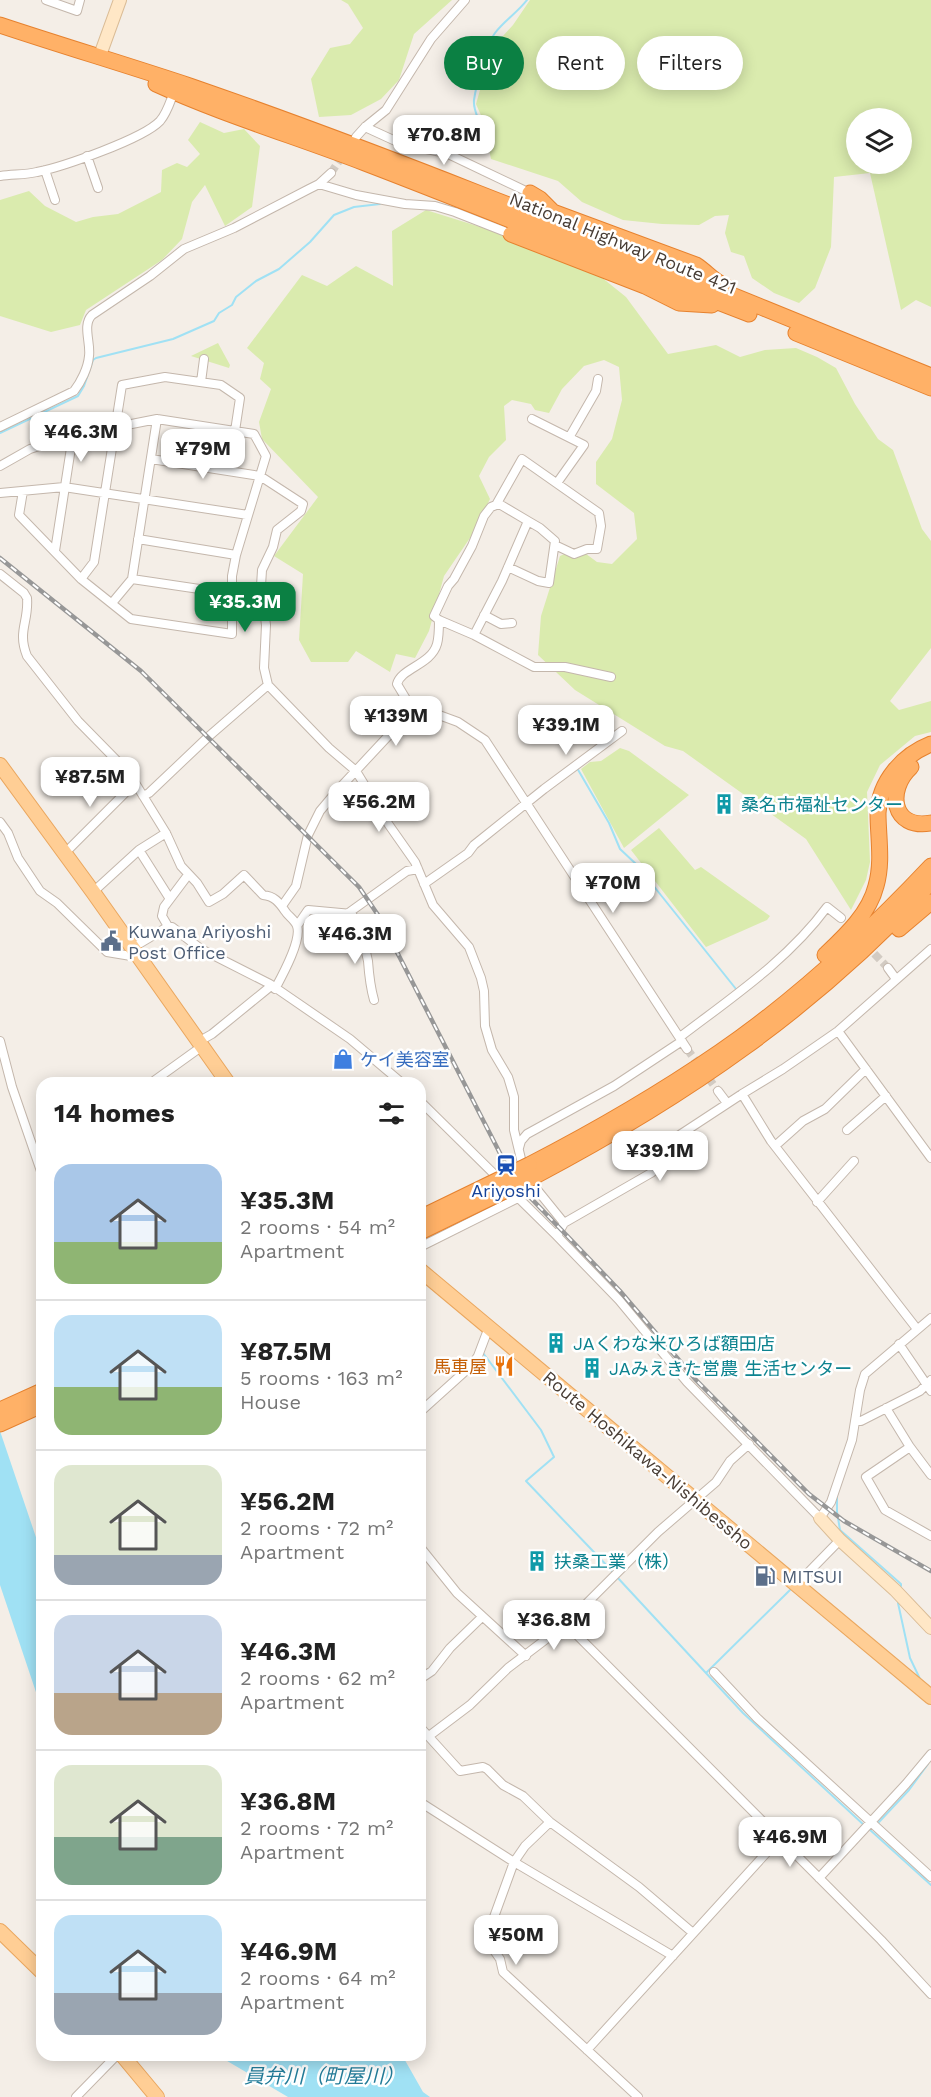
<!DOCTYPE html>
<meta charset="utf-8">
<style>
body{margin:0;font-family:"Work Sans","Noto Sans JP",sans-serif;background:#f6f6f6;color:#222;height:100vh;display:flex;flex-direction:column;font-size:22px;white-space:nowrap}
*{box-sizing:border-box;margin:0}
p{font-size:20px;color:#767676}
.icon{flex:none;width:33px;height:33px;fill:none;stroke:currentColor;stroke-width:2;stroke-linecap:round;stroke-linejoin:round}
.map{position:relative;flex:1;overflow:hidden}
.drawer{position:absolute;left:36px;top:1077px;width:390px;height:984px;display:flex;flex-direction:column;background:#fff;border-radius:18px;box-shadow:0 3px 15px #0003}
.drawer>*{flex:none}
.hud{position:absolute;left:444px;top:36px;width:396px;height:54px;display:flex;gap:12px}
.tools{position:absolute;left:846px;top:108px;display:grid;gap:12px}
.tools a{display:grid;place-items:center;width:66px;height:66px;border-radius:50%;background:#fff;box-shadow:0 3px 15px #0003;font-size:30px}
.price{position:absolute;translate:-50% -51px;padding:0 14px;border-radius:12px;background:#fff;color:#222;font-size:20px;line-height:39px;filter:drop-shadow(0 2px 3px #0008)}
.price::after{content:'';position:absolute;left:50%;top:36px;width:18px;height:14px;margin-left:-9px;background:inherit;clip-path:polygon(0 0,100% 0,50% 100%)}
.price.on{background:#0b8043;color:#fff}
ul{padding:0;list-style:none}
li{display:flex;align-items:center;gap:18px;height:150px;padding:0 18px}
li+li{border-top:2px solid #e0e0e0}
li span{display:grid;place-items:center;flex:none;width:168px;height:120px;border-radius:18px;color:#555}
li>.icon{margin-inline-start:auto}
span .icon{width:72px;height:72px;fill:#fffc;stroke-width:1}
li b{font-size:26px}
h2{display:flex;justify-content:space-between;align-items:center;height:72px;padding:0 18px;font-size:26px}
.pill{padding:0 21px;border-radius:27px;background:#fff;box-shadow:0 3px 15px #0003;font-size:21px;line-height:54px}
.pill.on{background:#0b8043;color:#fff}
.map>svg:first-child{display:block}
.green{fill:#daebae;fill-rule:evenodd}
.water{fill:#a0e1f4}
.lines{fill:none;stroke-linecap:round;stroke-linejoin:round}
.stream{stroke:#a0e1f4;stroke-width:2}
.street-tunnel{stroke:#d2cbc3;stroke-width:8;stroke-dasharray:8 4;stroke-linecap:butt}
.street-casing{stroke:#c4b7ac;stroke-width:10}
.secondary-casing{stroke:#dabc96;stroke-width:14}
.primary-casing{stroke:#eaa75f;stroke-width:16}
.highway-casing{stroke:#e6822f;stroke-width:17}
.street{stroke:#fff;stroke-width:8}
.secondary{stroke:#ffe7c6;stroke-width:12}
.primary{stroke:#ffce95;stroke-width:14}
.highway{stroke:#ffb167;stroke-width:15}
.rail-casing{stroke:#979797;stroke-width:4.5}
.rail{stroke:#fff;stroke-width:2;stroke-dasharray:7;stroke-linecap:butt}
.highway-bridge-casing{stroke:#e6822f;stroke-width:17;stroke-linecap:butt}
.highway-bridge{stroke:#ffb167;stroke-width:15}
.labels{text-anchor:middle;dominant-baseline:central;stroke-width:5;stroke-linejoin:round;paint-order:stroke}
.street-label{font-size:18px;fill:#483d35;stroke:#fff}
.culture-label{font-size:18px;fill:#0d838f;stroke:#fff;text-anchor:start}
.service-label{font-size:18px;fill:#4e5e75;stroke:#fff;text-anchor:start}
.shop-label{font-size:18px;fill:#366cbe;stroke:#fff;text-anchor:start}
.transit-label{font-size:18px;fill:#164399;stroke:#fff}
.food-label{font-size:18px;fill:#c56008;stroke:#fff;text-anchor:end}
.water-label{font-size:20px;font-style:italic;fill:#237c99;stroke:#fff}
</style>
<div class="map">
<svg width="931" height="2097" viewBox="0 0 931 2097">
<rect width="100%" height="100%" fill="#f4eee7"/>
<!-- green -->
<path class="green" d="M341,0H452L414,34L399,80L381,99L351,115L319,117L311,79L330,48L350,44L363,28L348,4Z
M530,0H931V307L916,300L901,310L870,173L834,177L831,247L815,288L799,303L774,293L752,278L744,256L731,252L725,233L729,215L715,216L699,225L662,224L623,220L582,202L558,181L491,159L483,120L476,104L492,48L513,25ZM856,118H902V164H856Z
M200,122L224,133L244,129L260,146L252,207L225,226L205,185L192,202L182,239L162,260L86,310L80,325L51,332L0,316V200L29,191L45,206L76,222L93,217L118,214L161,192L162,170L177,163L187,167L200,154L188,140Z
M426,210L512,237L590,268L626,297L668,354L716,345L740,357L765,350L796,348L817,357L836,368L855,404L878,439L893,450L922,529L931,541V648L890,701L899,710L931,701V732L915,736L880,765L867,792L870,862L866,880L851,910L806,839L683,751L665,746L575,690L538,655L541,616L560,556L578,548L597,562L612,564L637,539L634,513L596,484V462L612,439L622,400L619,367L604,360L584,366L562,389L549,413L535,410L531,404L512,400L504,406L506,440L489,457L479,476L490,499L472,535L444,576L429,631L415,658L396,654L390,672L356,651L348,662H311L299,640L303,574L274,556L318,497L262,439L259,422L271,389L260,379L264,363L247,348L302,275L327,286L356,266L393,286L392,231Z
M218,343L230,365L229,368L191,356Z
M620,748L629,751L689,795L624,848L581,769L590,762L601,761Z
M659,828L695,870L701,867L770,916L767,920L706,947L631,850Z"/>
<!-- water -->
<path class="water" d="M0,1431L42,1555V1710L0,1585Z
M217,2055H402L423,2092L430,2097H288Z"/>
<g class="lines">
<!-- stream -->
<path class="stream" d="M468,149C495,129 472,120 474,100C476,86 487,44 495,33C504,21 518,12 527,0
M0,433L78,396L84,386L93,360L96,358L173,339L214,321L219,313L232,305L236,297L256,281L279,269L310,242L334,215L354,207L380,204
M577,768L609,823L620,849L636,864L736,989
M483,1353L541,1430L554,1457L526,1481L613,1572
M837,1497V1512L840,1530L901,1584V1586
M617,1577L743,1713L865,1826
M898,1603L910,1658L921,1681
M706,1673L790,1590
M879,1822L909,1790L928,1764
M869,1829L931,1885"/>
<!-- street-tunnel -->
<path class="street-tunnel" d="M331,173L345,152
M866,945L888,968
M687,1049L718,1091"/>
<!-- street casing -->
<g class="street-casing">
<path id="street" d="M46,0L77,11L80,0
M365,127L402,144L446,153L530,193L526,203
M356,137L365,127L386,110L431,39L465,0
M87,156L98,188
M45,170L55,200
M0,176C12,174 25,175 37,172C62,167 143,139 160,121C167,113 170,102 174,92
M319,184L356,195L405,204L435,206L455,212L511,234L513,231
M201,382L204,359
M532,419L584,445L557,483
M0,427L74,391C81,382 88,368 89,356C91,343 82,325 92,315L150,276L184,249L234,228L309,189L319,184L331,173
M570,436L596,391L598,379
M151,459L260,476L303,504L301,511L277,530L273,547L262,570L261,586L266,625L264,668L268,685L329,748L356,771L389,825L415,862L433,905L469,947L481,978L484,991L485,1026L492,1050L508,1077L514,1097V1130L521,1159L534,1186L564,1223
M0,466L30,449L66,437L157,419L254,434L266,456L236,555L232,576V634L131,619L81,579L19,515L23,491
M0,493L64,487L248,515
M138,539L236,555
M55,551L73,435
M508,567L538,581L549,583L555,541L540,528L528,521
M0,574L24,593L27,598C29,622 17,631 27,656L78,721L129,773L166,833L181,866L197,883L209,902L223,894L244,875L263,895C274,896 279,902 285,911C288,916 295,920 297,926C302,940 282,976 275,989
M81,579L94,562L122,385L165,377L221,385L240,398L235,431
M132,579L233,594
M112,603L132,579L157,419
M484,615L501,624L512,623
M439,620L434,616L448,586L454,579L472,546L484,516L491,507L496,505
M474,635L502,581L528,521L501,505H496L522,459L599,513L601,526L597,549H587L574,554L555,545
M611,677L565,667H534L474,635L439,620C439,628 439,637 437,644C431,665 401,668 397,684L409,704L458,722L485,740L687,1049
M92,783L112,756
M143,796L149,793L208,737L268,685
M0,822L8,833L18,858L40,891L57,903L107,952L131,956L136,954
M139,850L170,899
M65,853L135,783
M424,884L468,853L474,845L544,789L622,731
M93,892L139,850L166,833
M282,906L296,886L308,835L320,811L336,792L404,719L413,706
M347,914L407,871L418,869
M297,926L308,910L352,914C359,929 365,944 368,961C369,975 370,986 374,1000
M169,928L162,916L164,907L188,875
M132,948L164,929L172,927L201,949L270,984L350,1039L402,1083
M888,968L896,979
M838,1031L931,1158
M680,1037C731,998 788,960 827,907L841,918
M0,1041L12,1087L42,1174
M198,1042L212,1034L271,986
M151,1083L201,1047
M718,1091L727,1103
M742,1094L771,1141L917,1329
M420,1101L557,1236L619,1300L687,1382L820,1518L831,1502L852,1440L860,1390L865,1374L931,1318
M847,1130L886,1096
M775,1146L803,1121L825,1109L866,1069
M519,1148L521,1141L527,1134L614,1086L682,1041
M817,1202L854,1161
M557,1236L564,1223L651,1173L670,1158L678,1136L742,1094L783,1069L838,1031L931,949
M420,1247L518,1198
M899,1344L931,1391
M886,1408L910,1447L931,1475
M420,1412L471,1366L478,1356L489,1327
M856,1421H861L920,1391L931,1380
M910,1447L866,1477L885,1510L931,1536
M420,1547L457,1593L526,1656
M796,1585L840,1540
M566,1624L881,1940L931,1994
M714,1672L757,1718L931,1877
M420,1679L432,1671L450,1648L482,1617
M420,1727L460,1771L483,1767L487,1769L503,1785L523,1796L550,1822L639,1887L693,1933
M429,1736L470,1705L508,1668L566,1624L658,1532L716,1482L730,1461L749,1444
M420,1802L514,1862L673,1956
M550,1822L525,1846L514,1862L486,1939L500,1959L503,1972L638,2097
M819,1878L906,1784L931,1754
M587,2050L779,1839
M76,2097L117,2055"/>
</g>
<!-- secondary casing -->
<g class="secondary-casing">
<path id="secondary" d="M99,58L120,0
M820,1518L840,1540L895,1590L931,1628"/>
</g>
<!-- primary casing -->
<g class="primary-casing">
<path id="primary" d="M0,765L93,892L228,1083
M420,1270L931,1697
M0,1931L42,1972
M122,2055L157,2097"/>
</g>
<!-- highway casing -->
<g class="highway-casing">
<path id="highway" d="M0,25C63,46 127,65 190,86C441,173 685,277 931,376
M156,84C224,115 295,136 365,163C493,212 621,265 749,314
M530,193L540,199L553,212L696,265C707,272 713,281 725,286
M511,234L645,286L679,303L712,305
M796,333L931,388
M911,767C886,790 892,830 931,823
M899,929L931,902
M825,955C845,936 869,914 876,886C883,862 878,837 878,813C879,781 903,755 931,744
M529,1165C595,1131 659,1094 720,1052C797,999 867,934 931,866
M535,1176C685,1097 816,1007 931,882
M0,1410L42,1391
M0,1424L42,1405"/>
</g>
<!-- street -->
<use href="#street" class="street"/>
<!-- secondary -->
<use href="#secondary" class="secondary"/>
<!-- primary -->
<use href="#primary" class="primary"/>
<!-- highway -->
<use href="#highway" class="highway"/>
<!-- rail casing -->
<g class="rail-casing">
<path id="rail" d="M0,558L141,671L359,887L378,915L506,1165L526,1193L620,1291L696,1380L809,1494L844,1521L931,1571"/>
</g>
<!-- rail -->
<use href="#rail" class="rail"/>
<!-- highway-bridge casing -->
<g class="highway-bridge-casing">
<path id="highway-bridge" d="M420,1218L529,1165
M420,1232L535,1176"/>
</g>
<!-- highway-bridge -->
<use href="#highway-bridge" class="highway-bridge"/>
</g>
<!-- icons -->
<defs>
<g id="building-bare" transform="scale(1.62)"><path d="M-4-6H4V6H1V3H-1V6H-4ZM-2.5-4.3h1.7v1.8h-1.7ZM.8-4.3h1.7v1.8H.8ZM-2.5-1h1.7V.8h-1.7ZM.8-1h1.7V.8H.8Z" fill="#0f9aa8" stroke="#fff" stroke-width="2.5" paint-order="stroke"/></g>
<g id="civic-bare" transform="scale(1.62)"><path d="M-.6-6.5H3V-4.5H.6V-3L4-1V1h2V6H-6V1h2V-1L-.6-3ZM-1.2 2.5V6h2.4V2.5Z" fill="#5c6f8a" stroke="#fff" stroke-width="2.5" paint-order="stroke"/></g>
<g id="shop-bare" transform="scale(1.62)"><path d="M-5-2.5h2.3a2.7 3.5 0 0 1 5.4 0H5L5.5 6h-11ZM-1.5-2.5h3a1.5 2.3 0 0 0-3 0Z" fill="#3f7fe0" stroke="#fff" stroke-width="2.5" paint-order="stroke"/></g>
<g id="station-bare" transform="scale(1.62)"><path d="M-3-6H3Q5-6 5-4V2Q5 4 3 4L4.5 6H3L1.5 4h-3L-3 6H-4.5L-3 4Q-5 4-5 2V-4Q-5-6-3-6ZM-3.5-4v3h7v-3ZM-3.5 1v1.5H-2V1ZM2 1v1.5H3.5V1Z" fill="#1a4fb4" stroke="#fff" stroke-width="2.5" paint-order="stroke"/></g>
<g id="restaurant-bare" transform="scale(1.62)"><path d="M-5-6h1v4h1v-4h1v4h1v-4h1v5L-1.5 .5V6h-2V.5L-5-1ZM5-6V6H3V1.5H1.5Q1.5-4 5-6Z" fill="#e8710a" stroke="#fff" stroke-width="2.5" paint-order="stroke"/></g>
<g id="fuel-bare" transform="scale(1.62)"><path d="M-5.5-6h7V0h2V4h1.3V-2.5L3-4.5l.8-.8L6-3V5H2.5V1h-1V6h-7ZM-4.2-4.7v3.2H.2V-4.7Z" fill="#5c6f8a" stroke="#fff" stroke-width="2.5" paint-order="stroke"/></g>
</defs>
<g fill-rule="evenodd">
<use href="#building-bare" x="724" y="804"/>
<use href="#civic-bare" x="111" y="941"/>
<use href="#shop-bare" x="343" y="1059"/>
<use href="#station-bare" x="506" y="1165"/>
<use href="#building-bare" x="556" y="1343"/>
<use href="#restaurant-bare" x="504" y="1366"/>
<use href="#building-bare" x="592" y="1368"/>
<use href="#building-bare" x="537" y="1561"/>
<use href="#fuel-bare" x="765" y="1576"/>
</g>
<g class="labels">
<!-- street labels -->
<g class="street-label">
<text transform="translate(623 243) rotate(22)">National Highway Route 421</text>
<text transform="translate(648 1460) rotate(40)">Route Hoshikawa-Nishibessho</text>
</g>
<!-- culture labels -->
<g class="culture-label">
<text x="741" y="804">桑名市福祉センター</text>
<text x="573" y="1343">JAくわな米ひろば額田店</text>
<text x="609" y="1368">JAみえきた営農 生活センター</text>
<text x="554" y="1561">扶桑工業（株）</text>
</g>
<!-- service labels -->
<g class="service-label">
<text x="128" y="931">Kuwana Ariyoshi<tspan x="128" dy="21">Post Office</tspan></text>
<text x="782" y="1576">MITSUI</text>
</g>
<!-- shop labels -->
<g class="shop-label">
<text x="360" y="1059">ケイ美容室</text>
</g>
<!-- transit labels -->
<g class="transit-label">
<text x="506" y="1190">Ariyoshi</text>
</g>
<!-- food labels -->
<g class="food-label">
<text x="487" y="1366">馬車屋</text>
</g>
<!-- water labels -->
<g class="water-label">
<text x="324" y="2076">員弁川（町屋川）</text>
</g>
</g>
</svg>
<div class="tools">
<a><svg class="icon" aria-label="layers" viewBox="0 0 24 24"><path d="M12 4l9 5-9 5-9-5zM3 14l9 5 9-5"/></svg></a>
</div>
<b class="price" style="left:444px;top:166px">¥70.8M</b>
<b class="price" style="left:81px;top:463px">¥46.3M</b>
<b class="price" style="left:203px;top:480px">¥79M</b>
<b class="price on" style="left:245px;top:633px">¥35.3M</b>
<b class="price" style="left:396px;top:747px">¥139M</b>
<b class="price" style="left:566px;top:756px">¥39.1M</b>
<b class="price" style="left:90px;top:808px">¥87.5M</b>
<b class="price" style="left:379px;top:833px">¥56.2M</b>
<b class="price" style="left:613px;top:914px">¥70M</b>
<b class="price" style="left:355px;top:965px">¥46.3M</b>
<b class="price" style="left:660px;top:1182px">¥39.1M</b>
<b class="price" style="left:554px;top:1651px">¥36.8M</b>
<b class="price" style="left:790px;top:1868px">¥46.9M</b>
<b class="price" style="left:516px;top:1966px">¥50M</b>
<div class="hud">
<a class="pill on">Buy</a>
<a class="pill">Rent</a>
<a class="pill">Filters</a>
</div>
<section class="drawer">
<h2>14 homes<svg class="icon" aria-label="filters" viewBox="0 0 24 24"><path d="M4 7h16M4 17h16"/><circle cx="9" cy="7" r="2"/><circle cx="15" cy="17" r="2"/></svg></h2>
<ul>
<li><span style="background:linear-gradient(#a9c7e8 65%,#8fb573 0)"><svg class="icon" aria-label="home" viewBox="0 0 24 24"><path d="M3 11l9-7 9 7M6 9v11h12V9"/></svg></span><div><b>¥35.3M</b><p>2 rooms · 54 m²</p><p>Apartment</p></div></li>
<li><span style="background:linear-gradient(#bfe0f5 60%,#8fb573 0)"><svg class="icon" aria-label="home" viewBox="0 0 24 24"><path d="M3 11l9-7 9 7M6 9v11h12V9"/></svg></span><div><b>¥87.5M</b><p>5 rooms · 163 m²</p><p>House</p></div></li>
<li><span style="background:linear-gradient(#dfe7d0 75%,#9aa5b1 0)"><svg class="icon" aria-label="home" viewBox="0 0 24 24"><path d="M3 11l9-7 9 7M6 9v11h12V9"/></svg></span><div><b>¥56.2M</b><p>2 rooms · 72 m²</p><p>Apartment</p></div></li>
<li><span style="background:linear-gradient(#c9d6e8 65%,#b9a48a 0)"><svg class="icon" aria-label="home" viewBox="0 0 24 24"><path d="M3 11l9-7 9 7M6 9v11h12V9"/></svg></span><div><b>¥46.3M</b><p>2 rooms · 62 m²</p><p>Apartment</p></div></li>
<li><span style="background:linear-gradient(#dfe7d0 60%,#7fa58c 0)"><svg class="icon" aria-label="home" viewBox="0 0 24 24"><path d="M3 11l9-7 9 7M6 9v11h12V9"/></svg></span><div><b>¥36.8M</b><p>2 rooms · 72 m²</p><p>Apartment</p></div></li>
<li><span style="background:linear-gradient(#bfe0f5 65%,#9aa5b1 0)"><svg class="icon" aria-label="home" viewBox="0 0 24 24"><path d="M3 11l9-7 9 7M6 9v11h12V9"/></svg></span><div><b>¥46.9M</b><p>2 rooms · 64 m²</p><p>Apartment</p></div></li>
</ul>
</section>
</div>
